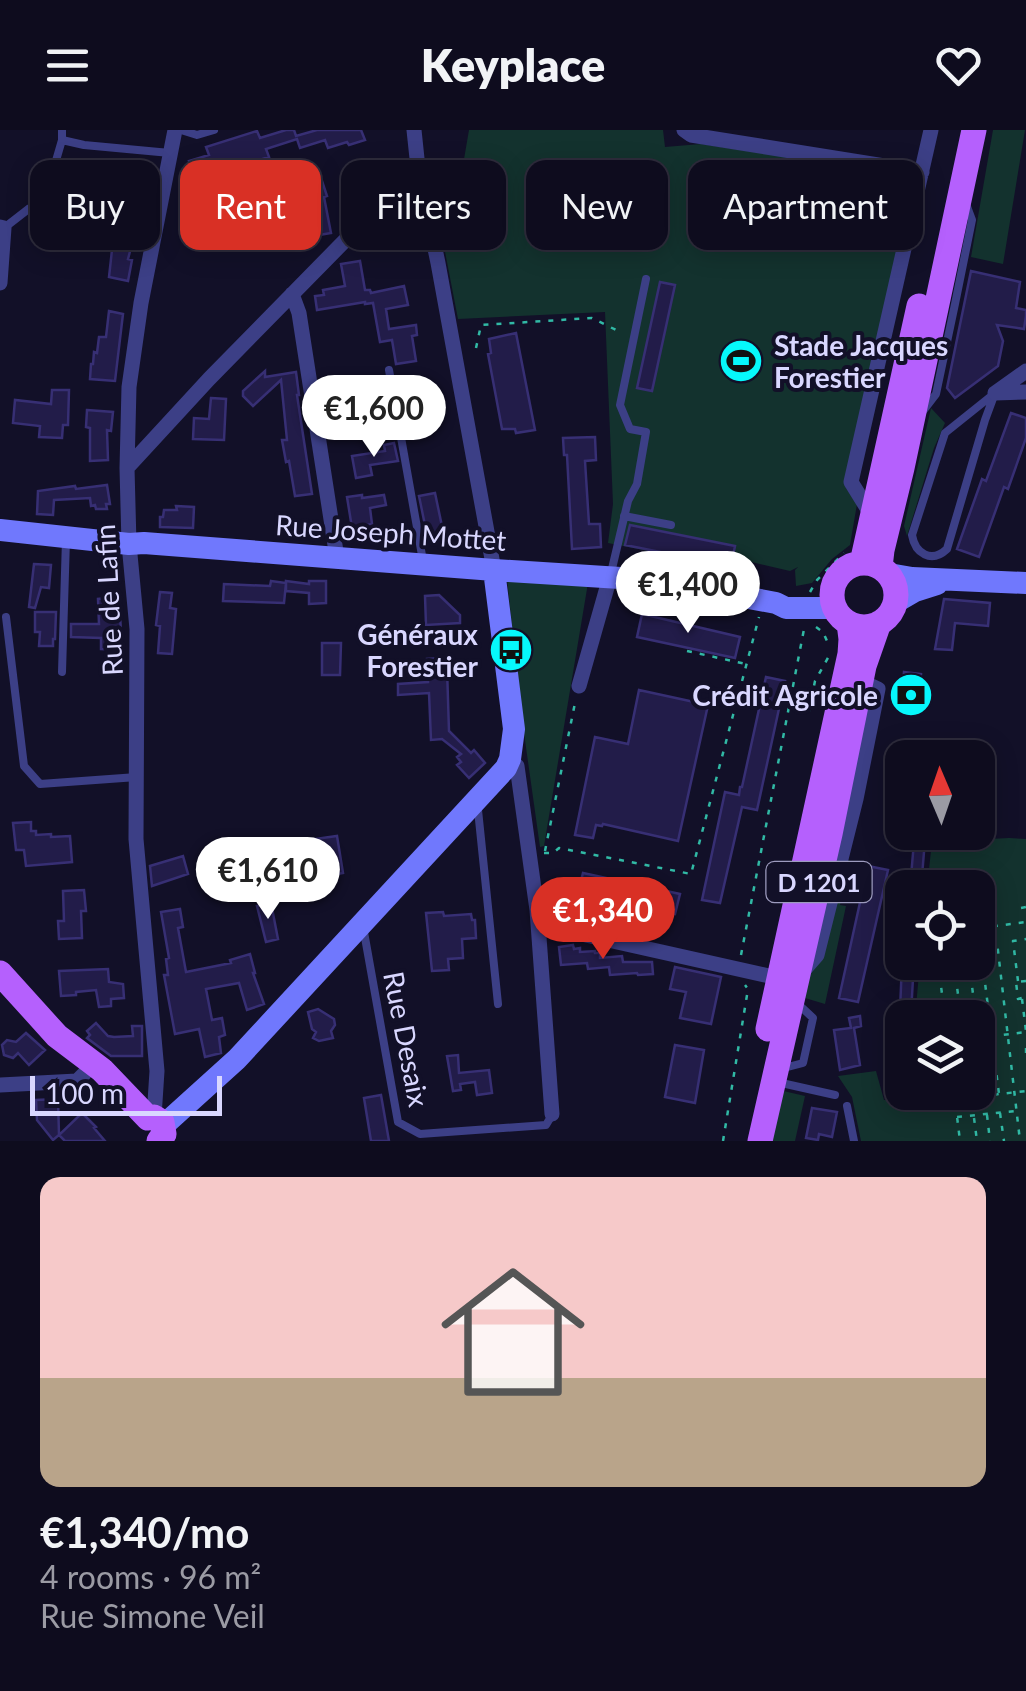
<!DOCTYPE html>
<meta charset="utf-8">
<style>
body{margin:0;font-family:Lato,sans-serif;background:#171527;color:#f1f3f6;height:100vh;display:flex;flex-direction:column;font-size:38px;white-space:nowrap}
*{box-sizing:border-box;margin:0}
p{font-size:32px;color:#9b9ba4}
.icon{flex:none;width:55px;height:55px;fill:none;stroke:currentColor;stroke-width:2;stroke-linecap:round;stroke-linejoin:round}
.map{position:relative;height:1011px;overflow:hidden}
.drawer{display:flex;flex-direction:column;background:#0e0c1e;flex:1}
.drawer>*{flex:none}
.guide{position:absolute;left:30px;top:30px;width:968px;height:90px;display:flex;gap:20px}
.needle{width:65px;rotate:358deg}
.controls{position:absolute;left:885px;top:610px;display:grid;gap:20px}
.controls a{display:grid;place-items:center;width:110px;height:110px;border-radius:20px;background:#0e0c1e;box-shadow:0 5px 25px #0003,0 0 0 2px #2e2c3c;font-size:50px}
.scale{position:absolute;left:30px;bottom:25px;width:192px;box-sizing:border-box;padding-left:10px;border:5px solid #d9d7ff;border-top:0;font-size:28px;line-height:35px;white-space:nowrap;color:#d9d7ff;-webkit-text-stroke:8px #121028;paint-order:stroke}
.price{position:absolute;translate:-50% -85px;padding:0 22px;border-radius:35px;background:#fff;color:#222;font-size:32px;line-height:65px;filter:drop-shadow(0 2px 5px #0008)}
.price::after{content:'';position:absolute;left:50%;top:60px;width:30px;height:22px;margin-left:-15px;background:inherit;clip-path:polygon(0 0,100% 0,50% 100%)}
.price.active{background:#d93025;color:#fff}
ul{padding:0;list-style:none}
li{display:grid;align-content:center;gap:20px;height:530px;padding:0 40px}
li+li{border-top:2px solid #2e2c3c}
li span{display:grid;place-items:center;height:310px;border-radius:20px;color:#555}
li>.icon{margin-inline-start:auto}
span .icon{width:180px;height:180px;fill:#fffc;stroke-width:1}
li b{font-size:42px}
.pill{padding:0 35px;border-radius:20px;background:#0e0c1e;box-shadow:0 5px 25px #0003,0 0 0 2px #2e2c3c;font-size:35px;line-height:90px}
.pill.active{background:#d93025;color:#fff}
header{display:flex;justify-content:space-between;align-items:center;height:130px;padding:0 40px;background:#0e0c1e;font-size:45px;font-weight:800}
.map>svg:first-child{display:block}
.green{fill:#13322e}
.building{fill:#221c49;stroke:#372f74;stroke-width:2.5}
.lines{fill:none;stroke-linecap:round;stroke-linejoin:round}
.path{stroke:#31b9a5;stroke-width:2.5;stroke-dasharray:5 8;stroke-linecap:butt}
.lane{stroke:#3c3f86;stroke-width:8}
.street{stroke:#3c3f86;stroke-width:15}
.secondary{stroke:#7078fd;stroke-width:22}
.primary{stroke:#b560fd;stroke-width:25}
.labels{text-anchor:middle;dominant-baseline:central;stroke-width:8;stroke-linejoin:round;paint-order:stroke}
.shield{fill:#121028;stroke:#9d9bbe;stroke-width:2.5}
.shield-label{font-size:25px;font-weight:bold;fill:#d9d7ff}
.poi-label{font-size:28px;font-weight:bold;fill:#d9d7ff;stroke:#121028;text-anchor:end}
.street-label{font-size:28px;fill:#d9d7ff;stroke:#121028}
</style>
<header><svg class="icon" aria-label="menu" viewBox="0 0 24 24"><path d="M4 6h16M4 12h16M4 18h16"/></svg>Keyplace<svg class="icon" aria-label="heart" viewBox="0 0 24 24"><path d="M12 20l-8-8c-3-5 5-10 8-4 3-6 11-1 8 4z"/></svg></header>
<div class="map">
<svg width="1026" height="1011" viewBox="0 0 1026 1011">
<rect width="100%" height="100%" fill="#121028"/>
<!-- green -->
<path class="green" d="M469,0H663L665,17L701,14L826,33L862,57L906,92L846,358L857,374L850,415L832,429L812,453L796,456L795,440L798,437L790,441L743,430L740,439L608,413L613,374L605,182L458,189L436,75L456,76Z
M993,0H1025L1003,134L971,127Z
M931,278L945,293L934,318L907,406L904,396Z
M507,449L588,453L544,716L540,717L522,589Z
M1009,708L1026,709V1011H861L852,967L838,946L876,941L884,970L908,967V963L978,962V888L915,887L920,833L978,832V758L927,757L932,712Z
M848,730L850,731L840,775L846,776L825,874L805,868L809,843Z
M779,960L805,966L795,1011H768Z"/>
<!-- building -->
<path class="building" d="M286,0H294L296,6L317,0H361L365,10L349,15L347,12L328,18L325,10L300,18L297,9L266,19L269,27L249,33L250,37L234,42L233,38L218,43L215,35L193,42L189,31L209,25L206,17L257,1L260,8Z
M116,34L148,43L143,61L122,55L123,52L111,49Z
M322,51L327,66L324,67L331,103L313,106L306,73H304L299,59Z
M112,93L135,97L134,102L139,107L133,110L128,129L132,130L128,151L109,147L113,111L110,108Z
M360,131L365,160H370L371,163L404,156L408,175L386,179L389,199L416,195L417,205L412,206L416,231L396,234L392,210L380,212L373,173L365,174V172L317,180L315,166L324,165L323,160L345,156L341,134Z
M971,141L1020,152L1016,178L1026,180V186L1024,199L997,195L1003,211L998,236L955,268L947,258Z
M660,152L675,155L652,261L637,258Z
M109,181L123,184L115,251L90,249L91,234H93L94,222L97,223L99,207H106Z
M516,203L535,300L516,303L515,299H502L488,224L491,223L489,209Z
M265,241V247L296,242L299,265H297L312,364L295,366L289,331L286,332L282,310H287L281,250L253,276L243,266V261Z
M52,260H69L68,295H63L62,308L39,307L40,296L13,293L15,270L51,274Z
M211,268L226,269L224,310L193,309L194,288L209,289Z
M87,280L113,282L111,301L107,300L108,330L90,331V298L86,297Z
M1011,283L1026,288V308L1008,359L1004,357L979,427L957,419L982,349L986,351Z
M595,307L596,330L585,331L589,394H600L601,417L572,419L567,325H564L563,308Z
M394,313L398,331L370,335L372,345L356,348L352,326L385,321L384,315Z
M107,355L110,374H106L107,379H96L95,375L91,376L90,368L54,370L53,385L37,384L38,361L75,356L76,359Z
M435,363L443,401L427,405L419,366Z
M362,365V368L384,365L386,375L370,378L372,394L352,398L347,367Z
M176,376L194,377L193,398L160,397V387H163L164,380H177Z
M630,395L735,416L731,436L625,415Z
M34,434L51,435L49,458L41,457L35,478L29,477Z
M271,451L286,453L284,473L223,471L224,454L270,456Z
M286,451L309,454V451H326V473L309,474V463L286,461Z
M160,462L172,463L170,478L176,479L172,524L158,523L160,496L156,495Z
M439,465L460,485V493L426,495L425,466Z
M119,467L122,520L101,519V508L71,507V494H99L98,469Z
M944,469L990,473L988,496L955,493L952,520L935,519Z
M35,482H56L55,509H53V516H39L40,502H35Z
M642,484L740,507L735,528L637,507Z
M322,513H341L340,545H322Z
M441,528V538H447L449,601L471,623L474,620L485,633L469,648L457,635L461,632L457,627L461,624L442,609L431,610L429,563L398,565V554L428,552L427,529Z
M904,542L921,544L918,578L901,577Z
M766,547L785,551L757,680L742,677L720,773L702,770L725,662L739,665L740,657H742Z
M639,560L708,575L678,711L603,694L602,696L596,695L593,708L575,705L595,607L628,614Z
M31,692V701H36V705L51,704V707L70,706L72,732L26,736L24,720H16L13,693Z
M337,706L343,743L315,748L308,710Z
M925,710L921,758H910L914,712Z
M183,726L188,744L152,756L150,736Z
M868,736L888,740L858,872L839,868Z
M583,743L680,764L675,784L578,762Z
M84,760L86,781H81L82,808L59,809L58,791H64L63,761Z
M271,773L278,809L266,812L257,776Z
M180,779L183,797L178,798L186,842L231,833L230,830L250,824L255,843H253L264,874L247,880L239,853L206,859L212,890L222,888L225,905L219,907L221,923L205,927L199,899L175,904L164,845H168L166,829L169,828L161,782Z
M443,782L444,786L471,784L472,790H475L476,808L462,809L463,828L448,829L449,840L432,841L426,783Z
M573,815L574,819L580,818V822L595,821V823H600V828L622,826L623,832H652L653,844L638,845L637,843L610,845L609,837L588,839L587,833L561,835L559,817Z
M902,832H914L911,883L900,881Z
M675,837L721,847L711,894L680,888L686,862L670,859Z
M108,839L109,852L123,854L124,868L111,869V876L99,877L96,860L76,862V865L61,866L59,841Z
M318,879L334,889L335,895L331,901L333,908L319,911L313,908L316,902L312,899L308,882Z
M860,886L861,896L854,898L860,935L840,940L834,900L851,898L849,888Z
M96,893L108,906L114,907L133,906L132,896H142V926H111L87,908L90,905L87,901Z
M26,903L45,920L29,935L18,923L13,928L4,925L2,915L7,910L16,912Z
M675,915L704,920L695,973L665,967Z
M458,925L459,943L489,940L492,963L477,965L475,952L460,954L461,960L453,961L447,926Z
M381,965L389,1011H371L364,968Z
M58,969L59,1005L53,1010L37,990L36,970Z
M812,978L837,982L832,1007L819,1004L818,1010L806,1008Z
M82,983L96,997L94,998L105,1011H65L59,1005Z"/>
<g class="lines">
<!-- path -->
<path class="path" d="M476,218L481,195L592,188L622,203
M810,462L817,450L844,423
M816,497L823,502L830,518
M687,521L746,534
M809,581L815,551L829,526
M545,721L576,568
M544,723H553L559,718L691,744L759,487
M1021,778L1026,777
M980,798L1026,792
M978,815L997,812L1020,1011
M741,825L805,494
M982,829L999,964
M978,830L996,827
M938,832L945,888
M969,832L976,888
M954,833L961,888
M1018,851L1013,811L1026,809
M1026,851L1016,852L1018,869L1026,867
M1022,869L1026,901
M978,901L985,964
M978,908L1026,902
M1026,918V931
M954,962L960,1011
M955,969L1026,961
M1000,983L1004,1011
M987,985L990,1011
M957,987L1015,981
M974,988L977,1011
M723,1011L748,859L745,855"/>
<!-- lane -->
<path class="lane" d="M62,0V10L84,15L170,23
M181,0L197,5L214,0
M4,98L31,77L55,34L62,10
M389,240L423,431
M995,263L985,290L947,419C931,434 915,423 912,405L945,303Z
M923,281L936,264L955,174L972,90L966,74
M624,386L671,395
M611,443L628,371L637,354L646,302L630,299L620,275L646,149
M6,487L24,636L40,654L137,647
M62,542L66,409
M475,676L478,680L498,874
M364,802L398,992L420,1004L546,995L552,985
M780,939L803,933L813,888L798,874
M777,952L835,965
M847,976L854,1011"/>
<!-- street -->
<path class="street" d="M414,0L418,38L438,133L494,440
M684,0L691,5L922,42
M0,97L4,98L0,153
M292,164L299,183L337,428
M995,263L1026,241
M995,263L1026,262
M127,338L209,249L369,86L401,44L407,40L418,38
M872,386L851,352L931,0
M579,556L610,447
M510,629L517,636L537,780L552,984
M539,800L559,799L778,848
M803,841L817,825L856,669L878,559L861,551
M0,955L77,951L84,944
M154,987L157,941L136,709L137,499L129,414L127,338L129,257L141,173L175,0"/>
<!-- secondary -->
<path class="secondary" d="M0,400L129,414L144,413L494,440L652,450L776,473L786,478H835
M889,444L912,448L1026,453
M896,472L915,461L937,454
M164,995L237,929L506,638L510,629L514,599L494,440"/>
<!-- primary -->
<path class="primary" d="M862,433L919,176
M832 465a32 32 0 1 1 64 0a32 32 0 1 1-64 0Z
M880,437L882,420L902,338L974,0
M0,843L57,906L102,940L148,988L154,987L162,992L164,1004L159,1011
M768,899L850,524L851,509L849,493
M760,1011L830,704L864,536L879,493"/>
</g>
<!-- icons -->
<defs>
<g id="stadium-disc" transform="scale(2.25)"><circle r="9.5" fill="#06f8fc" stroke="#121028"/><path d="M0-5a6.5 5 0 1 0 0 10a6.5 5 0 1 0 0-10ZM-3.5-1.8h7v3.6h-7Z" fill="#111"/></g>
<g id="bus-disc" transform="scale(2.25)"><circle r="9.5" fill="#06f8fc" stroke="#121028"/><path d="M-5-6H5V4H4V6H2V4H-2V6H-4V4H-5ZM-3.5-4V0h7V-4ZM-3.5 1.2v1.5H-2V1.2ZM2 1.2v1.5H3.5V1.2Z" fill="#111"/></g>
<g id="bank-disc" transform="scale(2.25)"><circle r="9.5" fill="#06f8fc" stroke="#121028"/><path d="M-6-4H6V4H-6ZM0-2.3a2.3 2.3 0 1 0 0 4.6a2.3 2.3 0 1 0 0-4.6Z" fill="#111"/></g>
</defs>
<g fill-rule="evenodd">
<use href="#stadium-disc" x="741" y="231"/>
<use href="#bus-disc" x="511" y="520"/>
<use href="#bank-disc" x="911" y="565"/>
</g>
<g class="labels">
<!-- shield labels -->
<rect class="shield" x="766.5" y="732" width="105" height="40" rx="8"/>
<g class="shield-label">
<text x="819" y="752">D 1201</text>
</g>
<!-- poi labels -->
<g class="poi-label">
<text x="774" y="215" text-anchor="start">Stade Jacques<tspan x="774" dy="32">Forestier</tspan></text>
<text x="478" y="504">Généraux<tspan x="478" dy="32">Forestier</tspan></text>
<text x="878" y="565">Crédit Agricole</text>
</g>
<!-- street labels -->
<g class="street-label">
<text transform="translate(391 402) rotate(4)">Rue Joseph Mottet</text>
<text transform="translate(108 470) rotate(-93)">Rue de Lafin</text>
<text transform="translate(407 909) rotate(79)">Rue Desaix</text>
</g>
</g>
</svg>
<div class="controls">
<a><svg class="needle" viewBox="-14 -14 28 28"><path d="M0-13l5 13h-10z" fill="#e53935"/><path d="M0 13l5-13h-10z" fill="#9b9ba4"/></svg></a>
<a><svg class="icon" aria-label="locate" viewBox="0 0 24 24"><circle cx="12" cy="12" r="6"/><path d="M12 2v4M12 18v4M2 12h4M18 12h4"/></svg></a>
<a><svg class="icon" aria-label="layers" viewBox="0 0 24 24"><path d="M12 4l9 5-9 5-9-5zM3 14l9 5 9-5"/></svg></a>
</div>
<div class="scale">100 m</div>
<b class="price" style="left:374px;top:330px">€1,600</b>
<b class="price" style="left:688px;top:506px">€1,400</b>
<b class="price" style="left:268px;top:792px">€1,610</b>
<b class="price active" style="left:603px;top:832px">€1,340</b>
<div class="guide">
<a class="pill">Buy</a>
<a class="pill active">Rent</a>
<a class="pill">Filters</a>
<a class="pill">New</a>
<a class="pill">Apartment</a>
</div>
</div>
<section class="drawer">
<ul>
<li><span style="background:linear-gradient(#f6c9c9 65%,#b9a48a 0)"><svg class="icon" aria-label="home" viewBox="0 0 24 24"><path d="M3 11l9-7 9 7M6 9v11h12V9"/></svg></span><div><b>€1,340/mo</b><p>4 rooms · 96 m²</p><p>Rue Simone Veil</p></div></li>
</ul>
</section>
